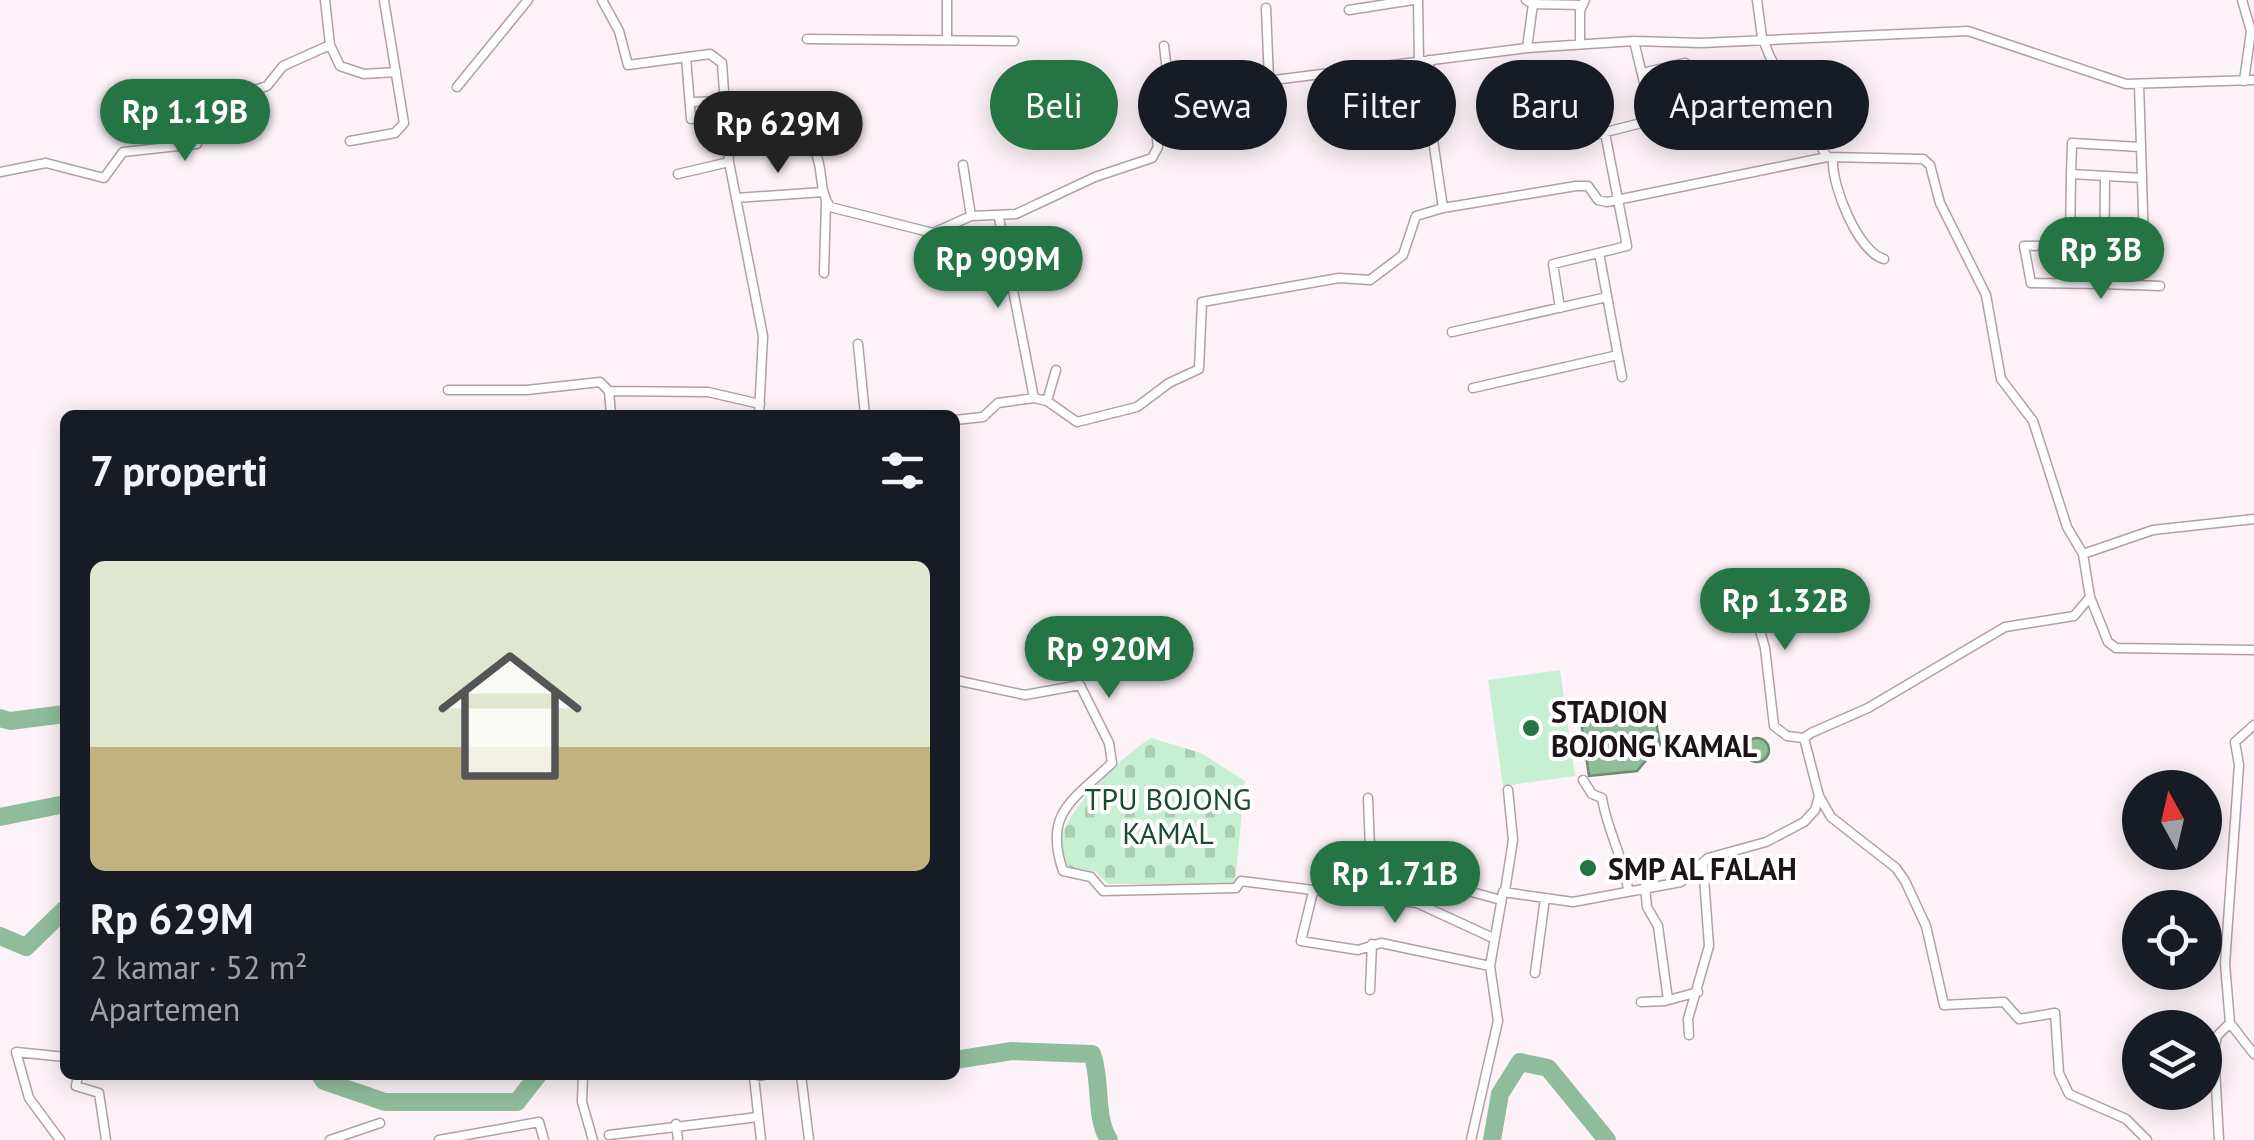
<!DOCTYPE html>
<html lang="id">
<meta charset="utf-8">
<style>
body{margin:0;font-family:"PT Sans",sans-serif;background:#20242c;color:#f1f3f6;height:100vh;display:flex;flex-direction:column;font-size:38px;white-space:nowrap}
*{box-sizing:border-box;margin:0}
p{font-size:32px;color:#9ea1a6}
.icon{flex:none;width:55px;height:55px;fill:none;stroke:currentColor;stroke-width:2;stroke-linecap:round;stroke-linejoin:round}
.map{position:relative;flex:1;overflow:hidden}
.drawer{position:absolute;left:60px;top:410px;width:900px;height:670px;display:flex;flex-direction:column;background:#171b24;border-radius:15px;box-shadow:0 5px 25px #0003}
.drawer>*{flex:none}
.banner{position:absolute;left:990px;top:60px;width:950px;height:90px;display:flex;gap:20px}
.needle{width:65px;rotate:352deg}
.tools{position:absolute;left:2122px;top:770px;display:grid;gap:20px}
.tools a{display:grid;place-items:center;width:100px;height:100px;border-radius:50%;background:#171b24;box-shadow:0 5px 25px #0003;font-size:50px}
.price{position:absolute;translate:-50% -85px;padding:0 22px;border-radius:35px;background:#247444;color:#fff;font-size:32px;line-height:65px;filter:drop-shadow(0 2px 5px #0008)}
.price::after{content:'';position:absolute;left:50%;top:60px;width:30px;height:22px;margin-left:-15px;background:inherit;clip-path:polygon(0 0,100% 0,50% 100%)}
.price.selected{background:#222;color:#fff}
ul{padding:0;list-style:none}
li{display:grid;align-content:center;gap:20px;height:530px;padding:0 30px}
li+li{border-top:2px solid #363941}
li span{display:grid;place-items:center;height:310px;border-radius:15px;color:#555}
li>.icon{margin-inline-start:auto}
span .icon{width:180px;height:180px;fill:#fffc;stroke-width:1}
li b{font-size:42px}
h2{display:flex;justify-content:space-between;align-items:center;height:120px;padding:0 30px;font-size:42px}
.tag{padding:0 35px;border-radius:45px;background:#171b24;box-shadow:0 5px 25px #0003;font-size:35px;line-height:90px}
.tag.selected{background:#247444;color:#fff}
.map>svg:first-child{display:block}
.cemetery{fill:url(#cemetery-stones)}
.green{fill:#c6f0d1}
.water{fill:#8fbd9c;stroke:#6c8a74;stroke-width:2.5}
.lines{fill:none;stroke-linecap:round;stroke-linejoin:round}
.river{stroke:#8fbd9c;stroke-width:18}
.minor-casing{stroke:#b49ea8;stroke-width:11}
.minor{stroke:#fff;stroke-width:8}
.poi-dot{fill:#247444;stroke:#fff;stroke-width:4}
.labels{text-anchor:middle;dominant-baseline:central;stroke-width:8;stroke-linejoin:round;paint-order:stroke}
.poi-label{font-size:30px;font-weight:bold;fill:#1c1418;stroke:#fff;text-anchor:start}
.park-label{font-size:30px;fill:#174c2c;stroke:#fff}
</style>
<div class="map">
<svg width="2254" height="1140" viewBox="0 0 2254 1140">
<defs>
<pattern id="cemetery-stones" width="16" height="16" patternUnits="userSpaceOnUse" patternTransform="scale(2.5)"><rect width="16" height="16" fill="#c6f0d1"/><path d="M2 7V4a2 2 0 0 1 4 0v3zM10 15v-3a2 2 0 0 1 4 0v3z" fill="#aacdb3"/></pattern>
</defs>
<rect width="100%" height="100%" fill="#fcf2f7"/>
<!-- cemetery -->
<path class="cemetery" d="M1151,738L1201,753L1245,781L1235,884H1108L1096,872L1068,867L1059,842C1071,805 1118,759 1151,738Z"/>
<!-- green -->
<path class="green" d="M1560,670L1575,776L1503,786L1488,680Z"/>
<!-- water -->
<path class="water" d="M1637,701L1654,711L1660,744L1637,771L1589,776L1579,708L1593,711L1598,706Z
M1745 750a12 12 0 1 1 24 0a12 12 0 1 1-24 0Z"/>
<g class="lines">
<!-- river -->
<path class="river" d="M0,718L10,721L65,714
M0,817L65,804
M0,936L26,947L65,909
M955,1060L1012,1051L1092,1054C1102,1080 1094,1117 1109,1140
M320,1075L324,1081L385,1102H517L538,1075
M1492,1140L1500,1094L1520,1062L1548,1068L1607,1140"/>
<!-- minor casing -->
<g class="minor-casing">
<path id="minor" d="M325,0L330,45L340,66L364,74L396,72
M602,0L619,31L628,65L710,54L722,63L729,162L763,336L759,415
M1418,0L1419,62
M1526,0L1533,4L1527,48
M1534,0L1533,4L1582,5
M1757,0L1762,37L1770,57L1827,157L1923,159L1930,165L1940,203L1986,295L2001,379L2033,421L2067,527L2083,554L2090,597L2074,616L2005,627L1868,708L1811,733L1804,738L1819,796L1831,817L1896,868L1905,881L1926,926L1944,1005L2004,1002L2019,1019L2055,1013L2059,1073L2069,1094L2126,1119L2147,1140
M2242,0L2251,31L2244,81
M1266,8L1269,80
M1349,10L1413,0
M807,39L1014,41
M947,40V0
M1580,43V11L1585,0
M1164,46L1171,104
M686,57L691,119
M1429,60L1432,133L1443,208L1576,186H1588L1598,200L1607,202L1827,157
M1642,73L1685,63
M2139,84L2142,178L2071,174L2072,143L2140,147
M457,87L528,0
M692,102L725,101
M1653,120L1698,110
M350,141L395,133L404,123L384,0
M727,142C771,133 811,114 820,169C822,183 822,195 830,207L933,233L971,216L1016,214L1095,177L1152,158L1158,147L1154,116L1159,108L1242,84L1527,48L1634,41L1701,43L1968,31L2126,84L2254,80
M1559,144L1653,120L1634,41
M1833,159C1831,185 1858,252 1884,259
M963,165L971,216
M0,172L46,163L104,178L123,152L197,144L208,106L267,86L283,66L330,45
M678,174L729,162
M2105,178L2104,284L2031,283L2024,246C2069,245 2114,248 2159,249
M2142,178L2144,249
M736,198L823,192
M999,218L1034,398
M2070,245L2071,174
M1599,253L1622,377
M824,273L826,201
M2104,284L2160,286
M1560,308L1553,264L1627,246L1605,133
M1452,332L1607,297
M858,344L865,415
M1473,388L1618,355
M448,390H527L600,382L609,391
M1047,401L1056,370
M611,415L609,391L708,392L760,404
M955,420L983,417L998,403L1034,398L1047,401L1077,422L1137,407L1169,383L1199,369L1202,302L1339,278L1370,280L1403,255L1416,216L1443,208
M2083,554L2153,530L2254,519
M1746,582L1765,648L1774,726L1787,736L1804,738
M2090,597L2108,642L2116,648L2254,650
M955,680L1025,695L1080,685L1109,743L1112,763C1073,800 1043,813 1063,871L1091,877L1103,891L1236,888L1241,881L1417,903L1493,938
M2254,725L2235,742L2239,765L2225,964L2230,1023L2254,1054
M1583,780L1592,794L1602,798C1607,830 1623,856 1628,889
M1368,798L1370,849L1440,854L1460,867L1468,891L1501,900
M1645,886L1647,907L1658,926L1668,1000
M1505,891L1513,840L1508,790
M1312,896L1301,941L1358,950L1381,943L1490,966
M1369,898L1370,849
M1535,973L1545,898
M1370,990L1372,944
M1641,1002L1665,1001L1698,992
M1689,1035L1688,1019L1709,946L1703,864
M78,1075L76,1086L99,1093L106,1140
M583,1075L582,1102L593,1140
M801,1075L809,1140
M676,1124L678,1140
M609,1135L758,1117
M60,1140L29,1098L16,1052L65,1057
M330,1140L380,1123
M439,1140L539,1122L544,1140
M761,1140L754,1077L764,1075
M1471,1140L1498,1021L1490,966L1503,892L1573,902L1681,882L1708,858L1766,842L1804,822L1815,810L1819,796
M2219,1140L2214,1050L2217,1036L2230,1023"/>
</g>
<!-- minor -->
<use href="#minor" class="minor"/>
</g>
<!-- markers -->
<g class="poi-dot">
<circle cx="1531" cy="728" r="10"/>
<circle cx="1588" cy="868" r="10"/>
</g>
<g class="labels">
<!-- poi labels -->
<g class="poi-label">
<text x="1551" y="711">STADION<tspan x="1551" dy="34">BOJONG KAMAL</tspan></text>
<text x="1608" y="868">SMP AL FALAH</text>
</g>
<!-- park labels -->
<g class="park-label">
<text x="1168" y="798">TPU BOJONG<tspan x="1168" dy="34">KAMAL</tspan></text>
</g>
</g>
</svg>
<div class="tools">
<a><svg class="needle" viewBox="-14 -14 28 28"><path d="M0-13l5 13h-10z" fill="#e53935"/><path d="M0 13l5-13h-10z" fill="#9ea1a6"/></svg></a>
<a><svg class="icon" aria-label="locate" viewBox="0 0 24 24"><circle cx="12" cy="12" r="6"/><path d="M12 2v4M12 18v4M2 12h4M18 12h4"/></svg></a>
<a><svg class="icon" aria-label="layers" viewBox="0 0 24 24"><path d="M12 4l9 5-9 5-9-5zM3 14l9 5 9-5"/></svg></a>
</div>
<b class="price" style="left:185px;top:164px">Rp 1.19B</b>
<b class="price selected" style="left:778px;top:176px">Rp 629M</b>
<b class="price" style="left:2101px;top:302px">Rp 3B</b>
<b class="price" style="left:998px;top:311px">Rp 909M</b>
<b class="price" style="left:1785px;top:653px">Rp 1.32B</b>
<b class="price" style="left:1109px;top:701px">Rp 920M</b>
<b class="price" style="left:1395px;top:926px">Rp 1.71B</b>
<div class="banner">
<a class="tag selected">Beli</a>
<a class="tag">Sewa</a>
<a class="tag">Filter</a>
<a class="tag">Baru</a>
<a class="tag">Apartemen</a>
</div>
<section class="drawer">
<h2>7 properti<svg class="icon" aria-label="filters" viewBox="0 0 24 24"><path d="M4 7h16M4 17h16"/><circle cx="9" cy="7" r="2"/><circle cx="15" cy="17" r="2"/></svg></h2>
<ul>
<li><span style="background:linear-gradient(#dfe7d0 60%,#c2b280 0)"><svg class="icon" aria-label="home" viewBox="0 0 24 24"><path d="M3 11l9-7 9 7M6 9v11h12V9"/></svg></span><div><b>Rp 629M</b><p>2 kamar · 52 m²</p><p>Apartemen</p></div></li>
</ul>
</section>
</div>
